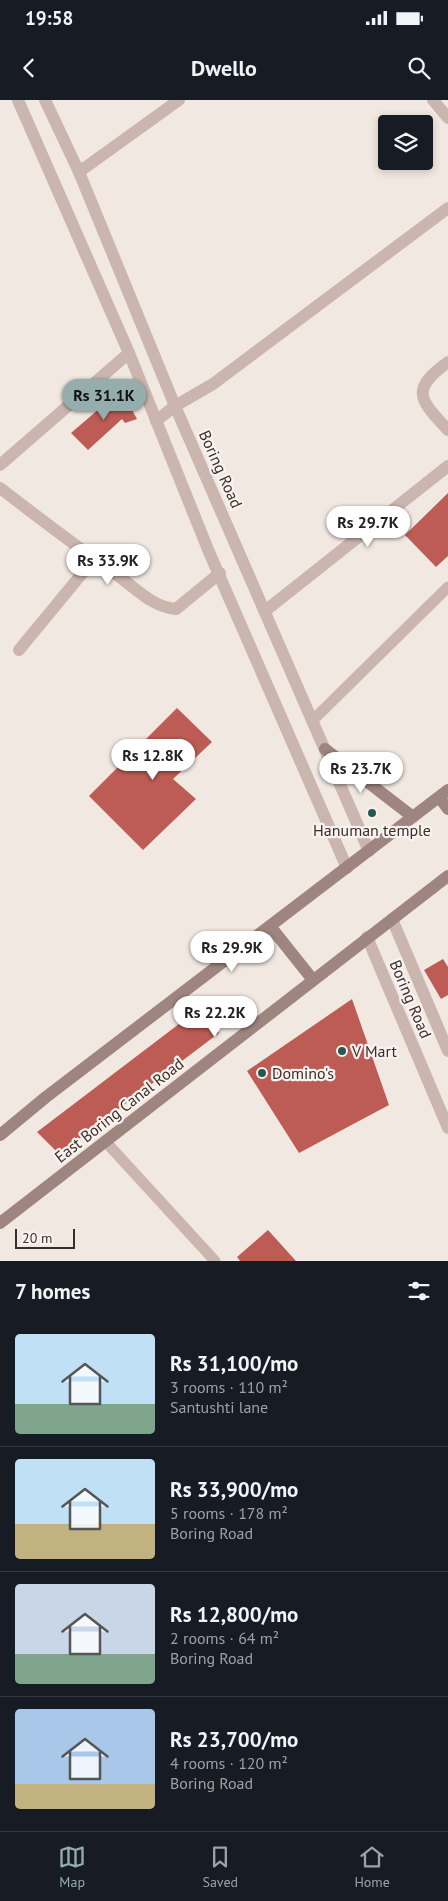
<!DOCTYPE html>
<meta charset="utf-8">
<style>
body{margin:0;font-family:"PT Sans",sans-serif;background:#242831;color:#f1f3f6;height:100vh;display:flex;flex-direction:column;font-size:19px;white-space:nowrap}
*{box-sizing:border-box;margin:0}
p{font-size:16px;color:#9ea1a6}
.icon{flex:none;width:28px;height:28px;fill:none;stroke:currentColor;stroke-width:2;stroke-linecap:round;stroke-linejoin:round}
.map{position:relative;height:1161px;overflow:hidden}
.drawer{display:flex;flex-direction:column;background:#171b24;flex:1}
.drawer>*{flex:none}
.controls{position:absolute;left:378px;top:15px;display:grid;gap:10px}
.controls a{display:grid;place-items:center;width:55px;height:55px;border-radius:5px;background:#171b24;box-shadow:0 2px 8px #0003;font-size:25px}
.scale{position:absolute;left:15px;bottom:12px;width:60px;box-sizing:border-box;padding-left:5px;border:2px solid #392e2c;border-top:0;font-size:14px;line-height:18px;white-space:nowrap;color:#392e2c;-webkit-text-stroke:4px #faf2ee;paint-order:stroke}
.price{position:absolute;translate:-50% -42px;padding:0 11px;border-radius:18px;background:#fff;color:#222;font-size:16px;line-height:32px;filter:drop-shadow(0 1px 2px #0008)}
.price::after{content:'';position:absolute;left:50%;top:30px;width:15px;height:11px;margin-left:-8px;background:inherit;clip-path:polygon(0 0,100% 0,50% 100%)}
.price.current{background:#95adac;color:#111}
ul{padding:0;list-style:none}
li{display:flex;align-items:center;gap:15px;height:125px;padding:0 15px}
li+li{border-top:1px solid #363941}
li span{display:grid;place-items:center;flex:none;width:140px;height:100px;border-radius:5px;color:#555}
li>.icon{margin-inline-start:auto}
span .icon{width:60px;height:60px;fill:#fffc;stroke-width:1}
li b{font-size:21px}
h2{display:flex;justify-content:space-between;align-items:center;height:60px;padding:0 15px;font-size:21px}
.status{display:flex;justify-content:space-between;align-items:center;height:35px;padding:0 25px;background:#171b24;direction:ltr}
.status svg{height:14px;fill:currentColor}
header{display:flex;justify-content:space-between;align-items:center;height:65px;padding:0 15px;background:#171b24;font-size:22px;font-weight:700}
.tab-bar{display:flex;justify-content:space-around;align-items:center;height:70px;border-top:1px solid #363941;background:#171b24;font-size:14px;color:#9ea1a6}
.tab-bar a{display:grid;justify-items:center;gap:2px}
.tab-bar .current{color:#95adac}
.map>svg:first-child{display:block}
.building{fill:#bd5c54}
.lines{fill:none;stroke-linecap:round;stroke-linejoin:round}
.service{stroke:#cab6ae;stroke-width:11}
.minor{stroke:#cab6ae;stroke-width:12}
.tertiary{stroke:#cab6ae;stroke-width:12}
.secondary{stroke:#9e857f;stroke-width:12}
.poi-dot{fill:#245852;stroke:#faf2ee;stroke-width:2}
.labels{text-anchor:middle;dominant-baseline:central;stroke-width:4.5;stroke-linejoin:round;paint-order:stroke}
.street-label{font-size:16px;fill:#392e2c;stroke:#faf2ee}
.poi-label{font-size:16px;fill:#392e2c;stroke:#faf2ee;text-anchor:start}
</style>
<div class="status"><b>19:58</b><svg viewBox="0 0 49 12"><path d="M0 12V9h3v3zM5 12V6h3v6zM10 12V3h3v9zM15 12V0h3v12zM26 1h20v11H26zM47 4h2v5h-2z"/></svg></div>
<header><svg class="icon" aria-label="back" viewBox="0 0 24 24"><path d="M15 5l-7 7 7 7"/></svg>Dwello<svg class="icon" aria-label="search" viewBox="0 0 24 24"><circle cx="10" cy="10" r="6"/><path d="M15 15l6 6"/></svg></header>
<div class="map">
<svg width="448" height="1161" viewBox="0 0 448 1161">
<rect width="100%" height="100%" fill="#f2e8e2"/>
<!-- building -->
<path class="building" d="M121,290L137,319L125,323L122,319L88,350L71,333Z
M448,393V456L436,467L405,435Z
M177,608L212,642L173,679L196,699L143,750L89,696Z
M443,859L448,867V895L441,899L424,870Z
M352,899L389,1005L299,1053L247,971Z
M200,908L219,933L59,1054L37,1032Z
M268,1130L296,1161H240L237,1157Z"/>
<g class="lines">
<!-- service -->
<path class="service" d="M312,621L448,487
M105,1041L215,1161"/>
<!-- minor -->
<path class="minor" d="M433,0L448,18
M79,72L179,0
M448,262C409,290 420,300 448,330
M156,321L175,306L213,284L448,108
M0,365L129,253
M0,388C39,418 77,447 117,475C137,489 152,507 176,509L220,473
M265,511L448,366
M19,550L94,459"/>
<!-- tertiary -->
<path class="tertiary" d="M18,0L129,253L209,452L347,768
M45,0L79,72L175,306L369,751
M392,819L448,951
M367,837L448,1028"/>
<!-- secondary -->
<path class="secondary" d="M325,649L413,717
M439,697L448,709
M270,826L313,880
M0,1035L46,997L448,690
M0,1123L448,776"/>
</g>
<!-- markers -->
<g class="poi-dot">
<circle cx="372" cy="713" r="5"/>
<circle cx="342" cy="951" r="5"/>
<circle cx="262" cy="973" r="5"/>
</g>
<g class="labels">
<!-- street labels -->
<g class="street-label">
<text transform="translate(221 369) rotate(66)">Boring Road</text>
<text transform="translate(411 899) rotate(67)">Boring Road</text>
<text transform="translate(119 1010) rotate(-38)">East Boring Canal Road</text>
</g>
<!-- poi labels -->
<g class="poi-label">
<text x="372" y="730" text-anchor="middle">Hanuman temple</text>
<text x="352" y="951">V Mart</text>
<text x="272" y="973">Domino's</text>
</g>
</g>
</svg>
<div class="controls">
<a><svg class="icon" aria-label="layers" viewBox="0 0 24 24"><path d="M12 4l9 5-9 5-9-5zM3 14l9 5 9-5"/></svg></a>
</div>
<div class="scale">20 m</div>
<b class="price current" style="left:104px;top:321px">Rs 31.1K</b>
<b class="price" style="left:368px;top:448px">Rs 29.7K</b>
<b class="price" style="left:108px;top:486px">Rs 33.9K</b>
<b class="price" style="left:153px;top:681px">Rs 12.8K</b>
<b class="price" style="left:361px;top:694px">Rs 23.7K</b>
<b class="price" style="left:232px;top:873px">Rs 29.9K</b>
<b class="price" style="left:215px;top:938px">Rs 22.2K</b>
</div>
<section class="drawer">
<h2>7 homes<svg class="icon" aria-label="filters" viewBox="0 0 24 24"><path d="M4 7h16M4 17h16"/><circle cx="9" cy="7" r="2"/><circle cx="15" cy="17" r="2"/></svg></h2>
<ul>
<li><span style="background:linear-gradient(#bfe0f5 70%,#7fa58c 0)"><svg class="icon" aria-label="home" viewBox="0 0 24 24"><path d="M3 11l9-7 9 7M6 9v11h12V9"/></svg></span><div><b>Rs 31,100/mo</b><p>3 rooms · 110 m²</p><p>Santushti lane</p></div></li>
<li><span style="background:linear-gradient(#bfe0f5 65%,#c2b280 0)"><svg class="icon" aria-label="home" viewBox="0 0 24 24"><path d="M3 11l9-7 9 7M6 9v11h12V9"/></svg></span><div><b>Rs 33,900/mo</b><p>5 rooms · 178 m²</p><p>Boring Road</p></div></li>
<li><span style="background:linear-gradient(#c9d6e8 70%,#7fa58c 0)"><svg class="icon" aria-label="home" viewBox="0 0 24 24"><path d="M3 11l9-7 9 7M6 9v11h12V9"/></svg></span><div><b>Rs 12,800/mo</b><p>2 rooms · 64 m²</p><p>Boring Road</p></div></li>
<li><span style="background:linear-gradient(#a9c7e8 75%,#c2b280 0)"><svg class="icon" aria-label="home" viewBox="0 0 24 24"><path d="M3 11l9-7 9 7M6 9v11h12V9"/></svg></span><div><b>Rs 23,700/mo</b><p>4 rooms · 120 m²</p><p>Boring Road</p></div></li>
</ul>
</section>
<nav class="tab-bar">
<a class="current"><svg class="icon" aria-label="map" viewBox="0 0 24 24"><path d="M3 6l6-2 6 2 6-2v14l-6 2-6-2-6 2zM9 4v14M15 6v14"/></svg>Map</a>
<a><svg class="icon" aria-label="saved" viewBox="0 0 24 24"><path d="M7 4h10v16l-5-4-5 4z"/></svg>Saved</a>
<a><svg class="icon" aria-label="home" viewBox="0 0 24 24"><path d="M3 11l9-7 9 7M6 9v11h12V9"/></svg>Home</a>
</nav>
